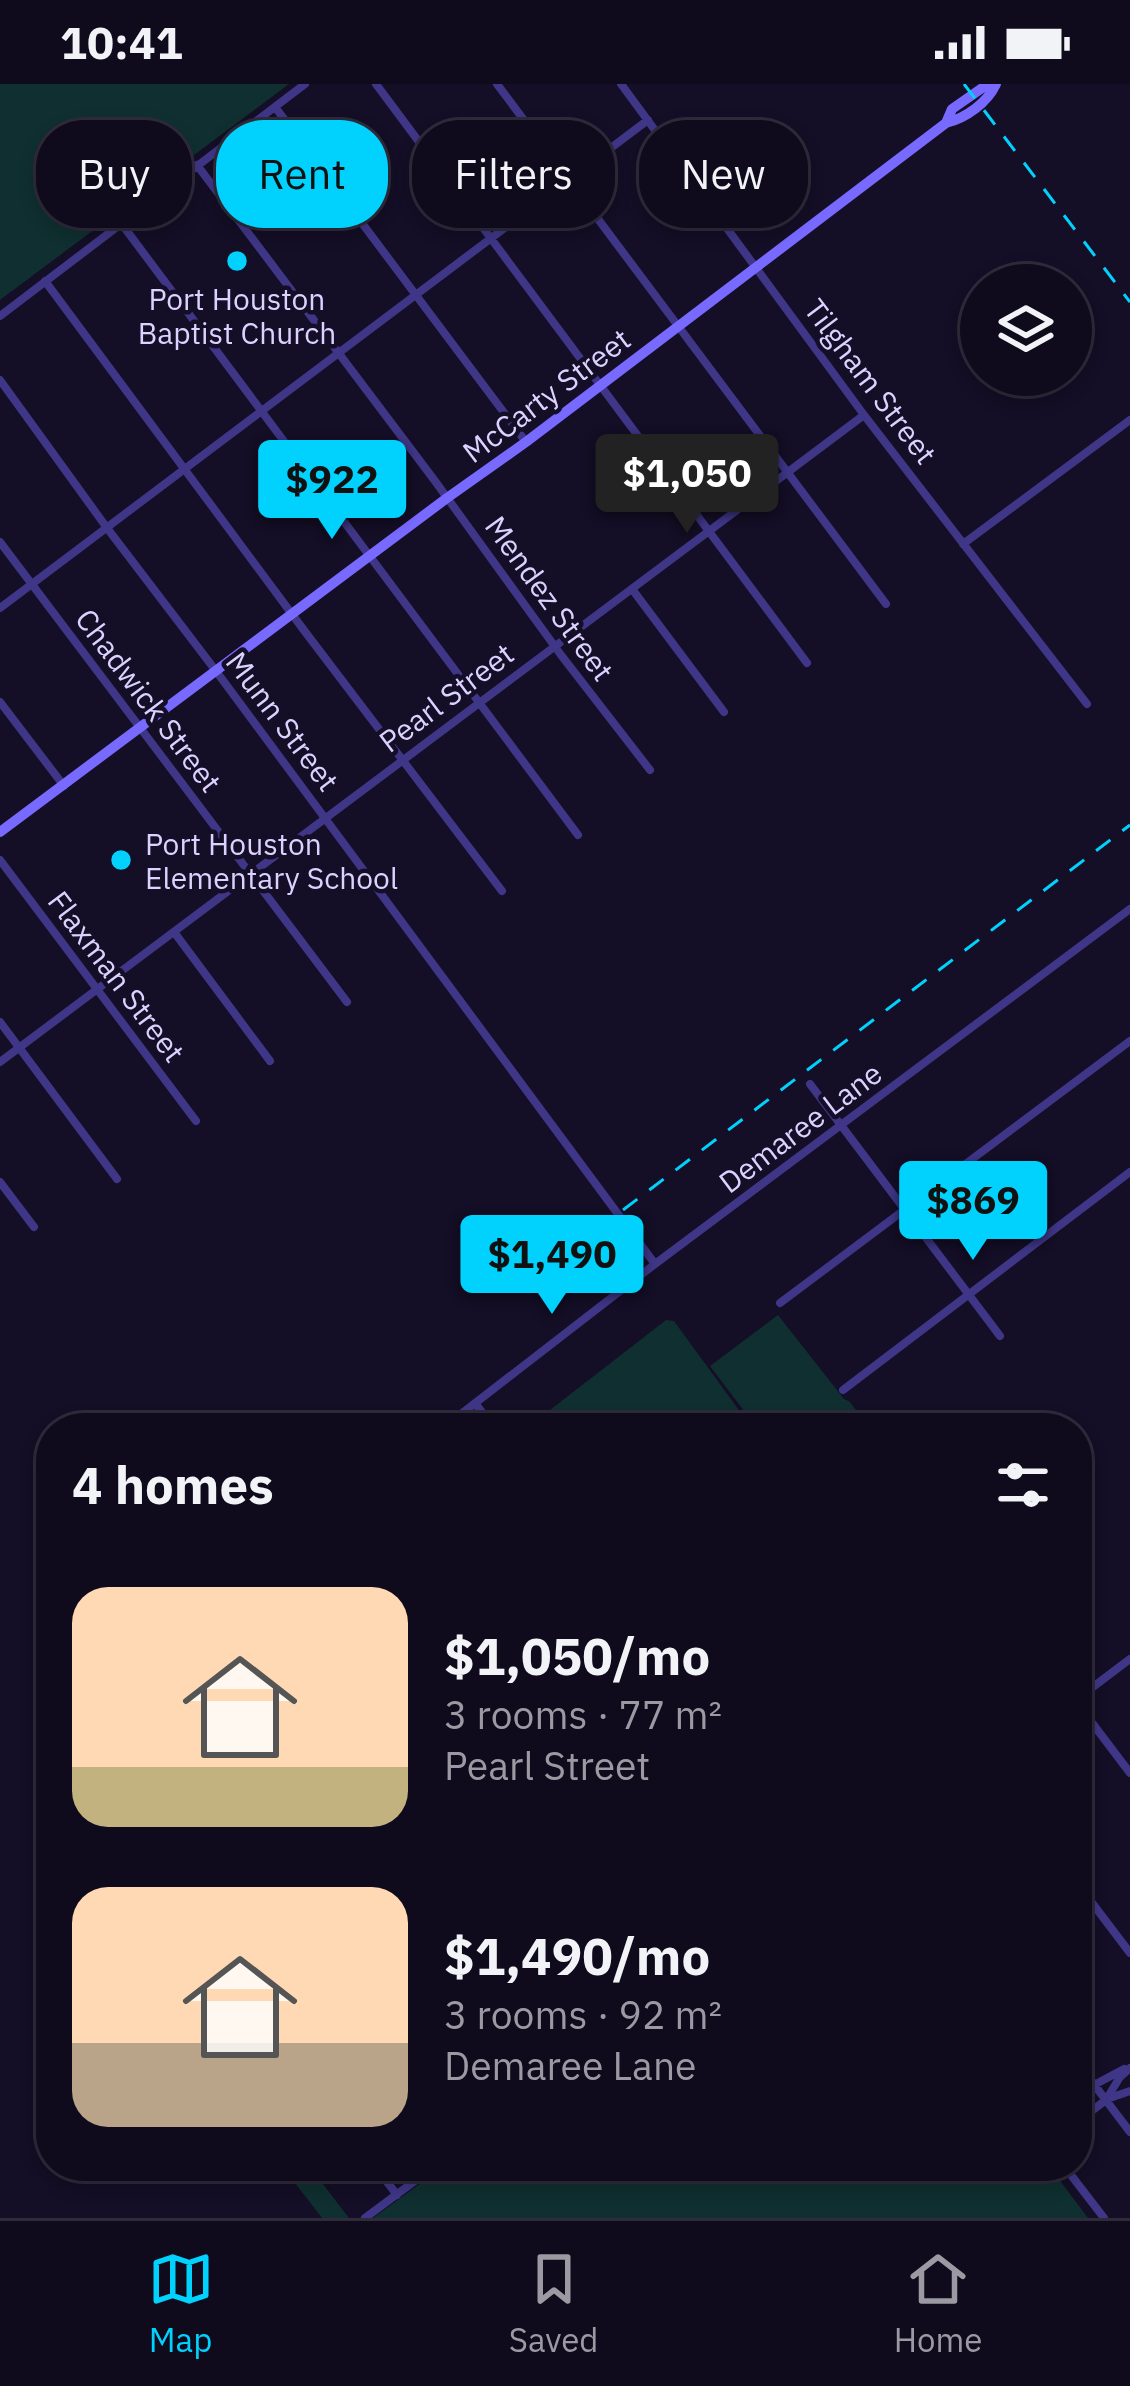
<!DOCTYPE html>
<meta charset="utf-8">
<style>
body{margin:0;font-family:"IBM Plex Sans",sans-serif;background:#1d1829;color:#f1f3f6;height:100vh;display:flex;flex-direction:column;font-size:45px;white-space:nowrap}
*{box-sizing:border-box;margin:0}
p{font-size:39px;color:#9b9aa3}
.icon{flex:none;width:66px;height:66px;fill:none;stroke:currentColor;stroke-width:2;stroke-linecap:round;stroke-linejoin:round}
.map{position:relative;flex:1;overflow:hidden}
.sheet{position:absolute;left:36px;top:1329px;width:1056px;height:768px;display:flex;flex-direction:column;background:#0f0a1c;border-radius:48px;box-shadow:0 6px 18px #0003,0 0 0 3px #2f2b3b}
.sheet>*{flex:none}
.guide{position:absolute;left:36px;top:36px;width:1059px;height:108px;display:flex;gap:24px}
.fabs{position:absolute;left:960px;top:180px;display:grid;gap:24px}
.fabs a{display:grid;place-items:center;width:132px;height:132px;border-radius:50%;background:#0f0a1c;box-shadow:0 6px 18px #0003,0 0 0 3px #2f2b3b;font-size:60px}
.price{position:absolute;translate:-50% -102px;padding:0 27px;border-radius:12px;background:#00d2fd;color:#111;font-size:39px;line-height:78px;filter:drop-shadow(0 3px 6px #0008)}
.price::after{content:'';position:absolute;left:50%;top:72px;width:36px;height:27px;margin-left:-18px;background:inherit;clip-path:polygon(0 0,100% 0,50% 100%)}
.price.current{background:#222;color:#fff}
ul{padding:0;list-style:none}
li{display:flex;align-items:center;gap:36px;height:300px;padding:0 36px}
li span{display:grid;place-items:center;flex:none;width:336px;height:240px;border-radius:36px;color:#555}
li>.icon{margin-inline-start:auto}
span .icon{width:144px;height:144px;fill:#fffc;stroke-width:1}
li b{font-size:51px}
h2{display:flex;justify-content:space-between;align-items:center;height:144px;padding:0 36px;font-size:51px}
.chip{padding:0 42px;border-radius:48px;background:#0f0a1c;box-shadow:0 6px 18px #0003,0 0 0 3px #2f2b3b;font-size:42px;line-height:108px}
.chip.current{background:#00d2fd;color:#111}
.status{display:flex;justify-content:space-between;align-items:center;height:84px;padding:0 60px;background:#0f0a1c;direction:ltr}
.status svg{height:33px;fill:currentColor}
.menu{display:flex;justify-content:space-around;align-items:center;height:168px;border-top:3px solid #2f2b3b;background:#0f0a1c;font-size:33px;color:#9b9aa3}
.menu a{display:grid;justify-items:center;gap:6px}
.menu .current{color:#00d2fd}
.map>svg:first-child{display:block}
.green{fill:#102f30}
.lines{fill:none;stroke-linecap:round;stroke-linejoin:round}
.minor{stroke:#3f3687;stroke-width:8}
.secondary{stroke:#7869ff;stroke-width:10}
.rail{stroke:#00d2fd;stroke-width:3;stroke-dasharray:18 15;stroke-linecap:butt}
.poi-dot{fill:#00d2fd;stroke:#140e26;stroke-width:4.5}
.labels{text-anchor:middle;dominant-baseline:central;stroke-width:9;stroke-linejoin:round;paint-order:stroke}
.poi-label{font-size:30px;fill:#dbd2ff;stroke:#140e26}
.street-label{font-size:30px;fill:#dbd2ff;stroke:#140e26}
</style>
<div class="status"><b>10:41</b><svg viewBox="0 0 49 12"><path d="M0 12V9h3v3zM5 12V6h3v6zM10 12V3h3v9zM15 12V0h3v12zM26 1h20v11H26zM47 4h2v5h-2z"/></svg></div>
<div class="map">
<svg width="1130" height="2134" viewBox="0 0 1130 2134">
<rect width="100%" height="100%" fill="#140e26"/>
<!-- green -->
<path class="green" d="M0,0H289L0,216Z
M778,1231L844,1315L850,1318L869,1344H757L710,1282Z
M666,1236L674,1237L752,1344H564L550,1326Z
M1034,1327C1050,1329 1059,1331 1069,1344H932L947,1338Z
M282,2082H309L349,2134H322Z
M444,2082H1049L1088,2134H373Z"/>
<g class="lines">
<!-- minor -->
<path class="minor" d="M376,0L807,579
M497,0L886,520
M621,0L864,331L1087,620
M275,23L526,358
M197,81L435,397L561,571L650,686
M121,139L578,751
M45,197L303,545L502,807
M0,232L305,0
M0,296L107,444L216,587L655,1180
M0,458L347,918
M963,460L1130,336
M632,505L724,628
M0,524L648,36
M0,618L64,702
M0,776L196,1037
M174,848L270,977
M0,938L117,1095
M0,978L864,331
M810,1000L1000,1252
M0,1098L34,1143
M780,1219L1130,957
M843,1306L1130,1088
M475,1319L494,1344
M443,1344L655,1180L1130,825
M1077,1615L1130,1575
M1077,1619L1130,1689
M1077,1799L1130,1869
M1077,1978L1130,2048
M1094,2001L1124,1985
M1107,2015L1130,2007
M1077,2038L1106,2016L1120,1993L1130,1984
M375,2082L397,2111
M1064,2082L1104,2134
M365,2134L435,2082"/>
<!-- secondary -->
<path class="secondary" d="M946,39L952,25L988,0
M0,748L447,414L526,358L946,39C966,34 987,19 996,0"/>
<!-- rail -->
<path class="rail" d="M964,0L1130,218
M623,1126L1130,741"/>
</g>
<!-- markers -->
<g class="poi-dot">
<circle cx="237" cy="177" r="12"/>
<circle cx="121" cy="776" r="12"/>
</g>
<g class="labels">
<!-- poi labels -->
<g class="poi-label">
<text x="237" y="214">Port Houston<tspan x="237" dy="34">Baptist Church</tspan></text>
<text x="145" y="759" text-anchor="start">Port Houston<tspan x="145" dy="34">Elementary School</tspan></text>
</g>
<!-- street labels -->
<g class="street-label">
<text transform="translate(871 297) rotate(53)">Tilgham Street</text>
<text transform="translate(546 311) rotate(-37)">McCarty Street</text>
<text transform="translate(550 514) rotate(54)">Mendez Street</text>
<text transform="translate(446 613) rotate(-37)">Pearl Street</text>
<text transform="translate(149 616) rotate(53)">Chadwick Street</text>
<text transform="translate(283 637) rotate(53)">Munn Street</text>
<text transform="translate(117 892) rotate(53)">Flaxman Street</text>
<text transform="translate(800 1043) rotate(-37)">Demaree Lane</text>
</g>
</g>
</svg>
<div class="fabs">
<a><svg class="icon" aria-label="layers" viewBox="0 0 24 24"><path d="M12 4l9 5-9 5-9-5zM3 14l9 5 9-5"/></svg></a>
</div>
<b class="price current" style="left:687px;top:452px">$1,050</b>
<b class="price" style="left:332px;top:458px">$922</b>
<b class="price" style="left:973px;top:1179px">$869</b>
<b class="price" style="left:552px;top:1233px">$1,490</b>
<div class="guide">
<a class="chip">Buy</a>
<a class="chip current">Rent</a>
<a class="chip">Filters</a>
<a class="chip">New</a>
</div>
<section class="sheet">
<h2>4 homes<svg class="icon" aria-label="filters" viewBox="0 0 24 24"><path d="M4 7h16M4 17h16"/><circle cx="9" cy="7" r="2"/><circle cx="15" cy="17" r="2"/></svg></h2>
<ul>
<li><span style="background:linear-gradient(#ffd9b3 75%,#c2b280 0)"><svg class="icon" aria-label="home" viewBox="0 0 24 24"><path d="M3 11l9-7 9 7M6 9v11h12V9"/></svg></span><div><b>$1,050/mo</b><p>3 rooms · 77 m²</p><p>Pearl Street</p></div></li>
<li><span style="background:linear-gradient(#ffd9b3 65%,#b9a48a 0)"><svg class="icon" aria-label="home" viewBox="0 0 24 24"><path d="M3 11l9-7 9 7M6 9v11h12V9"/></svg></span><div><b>$1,490/mo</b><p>3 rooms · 92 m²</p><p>Demaree Lane</p></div></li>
</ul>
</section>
</div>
<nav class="menu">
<a class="current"><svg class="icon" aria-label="map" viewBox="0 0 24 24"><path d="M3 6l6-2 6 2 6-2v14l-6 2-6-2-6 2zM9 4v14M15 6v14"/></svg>Map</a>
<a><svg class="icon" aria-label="saved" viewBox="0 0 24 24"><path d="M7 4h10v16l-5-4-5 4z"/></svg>Saved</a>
<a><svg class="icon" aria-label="home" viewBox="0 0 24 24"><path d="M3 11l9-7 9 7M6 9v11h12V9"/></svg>Home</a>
</nav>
